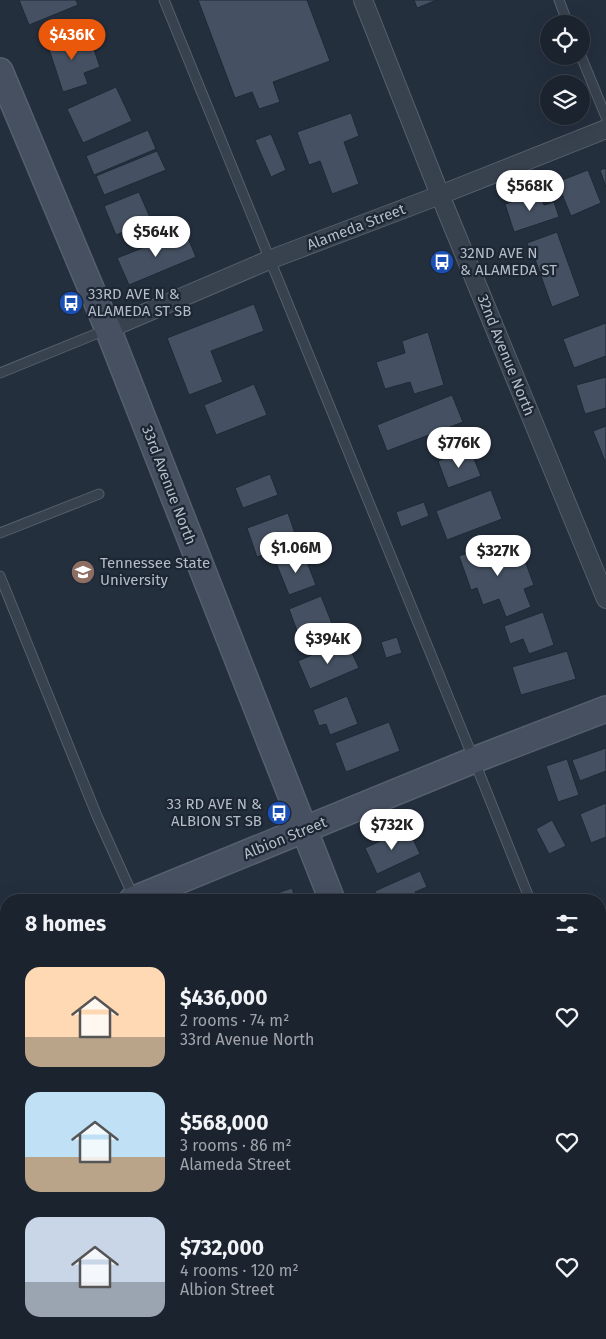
<!DOCTYPE html>
<meta charset="utf-8">
<style>
body{margin:0;font-family:"Fira Sans",sans-serif;background:#282f3a;color:#f1f3f6;height:100vh;display:flex;flex-direction:column;font-size:19px;white-space:nowrap}
*{box-sizing:border-box;margin:0}
p{font-size:16px;color:#a0a4aa}
.icon{flex:none;width:28px;height:28px;fill:none;stroke:currentColor;stroke-width:2;stroke-linecap:round;stroke-linejoin:round}
.map{position:relative;flex:1;overflow:hidden}
.panel{position:absolute;left:0px;top:894px;width:606px;height:446px;display:flex;flex-direction:column;background:#1b232e;border-radius:20px 20px 0 0;box-shadow:0 5px 20px #0002,0 0 0 1px #39404a}
.panel>*{flex:none}
.controls{position:absolute;left:540px;top:15px;display:grid;gap:10px}
.controls a{display:grid;place-items:center;width:50px;height:50px;border-radius:50%;background:#1b232e;box-shadow:0 5px 20px #0002,0 0 0 1px #39404a;font-size:25px}
.price{position:absolute;translate:-50% -42px;padding:0 11px;border-radius:18px;background:#fff;color:#222;font-size:16px;line-height:32px;filter:drop-shadow(0 1px 2px #0008)}
.price::after{content:'';position:absolute;left:50%;top:30px;width:15px;height:11px;margin-left:-8px;background:inherit;clip-path:polygon(0 0,100% 0,50% 100%)}
.price.on{background:#ea580c;color:#fff}
ul{padding:0;list-style:none}
li{display:flex;align-items:center;gap:15px;height:125px;padding:0 25px}
li span{display:grid;place-items:center;flex:none;width:140px;height:100px;border-radius:15px;color:#555}
li>.icon{margin-inline-start:auto}
span .icon{width:60px;height:60px;fill:#fffc;stroke-width:1}
li b{font-size:21px}
h2{display:flex;justify-content:space-between;align-items:center;height:60px;padding:0 25px;font-size:21px}
.map>svg:first-child{display:block}
.building{fill:#455162;stroke:#1f2835}
.lines{fill:none;stroke-linecap:round;stroke-linejoin:round}
.lane-casing{stroke:#565f6c;stroke-width:11}
.street-casing{stroke:#565f6c;stroke-width:20}
.secondary-casing{stroke:#565f6c;stroke-width:28}
.lane{stroke:#38414e;stroke-width:9}
.street{stroke:#38414e;stroke-width:18}
.secondary{stroke:#465061;stroke-width:25}
.labels{text-anchor:middle;dominant-baseline:central;stroke-width:4.5;stroke-linejoin:round;paint-order:stroke}
.street-label{font-size:15px;fill:#b4bcc9;stroke:#1d2633}
.poi-label{font-size:15px;fill:#b4bcc9;stroke:#1d2633;text-anchor:start}
</style>
<div class="map">
<svg width="606" height="1339" viewBox="0 0 606 1339">
<rect width="100%" height="100%" fill="#242f3e"/>
<!-- building -->
<path class="building" d="M19,0H76L78,5L29,25Z
M198,0H307L330,61L273,82L280,102L259,109L252,92L235,98Z
M414,0H437L417,8Z
M69,33L74,47L91,41L100,67L84,73L88,84L63,92L46,40Z
M116,87L132,121L83,143L67,109Z
M351,113L359,136L344,142L359,184L332,194L320,161L309,165L297,132Z
M148,130L156,149L94,175L86,156Z
M271,134L286,170L271,177L255,140Z
M157,151L166,170L104,195L96,176Z
M606,168V187L600,170Z
M588,170L601,203L571,216L557,182Z
M139,192L151,220L116,235L104,206Z
M540,193L544,205L554,202L559,217L514,232L505,204Z
M185,231L196,257L129,285L117,258Z
M557,232L580,296L552,307L535,259L533,260L527,243Z
M254,304L264,331L211,351L223,382L189,395L167,338Z
M606,323V356L574,368L563,339Z
M428,332L444,385L414,394L410,382L385,389L376,362L405,353L402,341Z
M606,377V408L585,414L576,385Z
M254,384L267,415L216,435L204,405Z
M452,395L463,422L387,451L377,425Z
M606,426V461H605L593,431Z
M470,449L481,476L448,488L438,461Z
M270,474L278,495L243,508L235,488Z
M491,490L502,519L447,540L436,511Z
M424,502L429,516L401,527L396,512Z
M288,513L298,542L257,557L247,528Z
M507,539L516,564L525,561L534,585L524,589L531,607L506,617L499,599L483,605L477,588L471,590L459,556Z
M303,552L316,585L289,595L276,563Z
M321,596L333,626L300,639L289,609Z
M543,612L554,645L529,654L523,639L510,644L504,626Z
M397,637L402,653L386,658L381,642Z
M346,640L359,668L310,689L298,661Z
M567,651L576,679L521,695L512,667Z
M347,696L358,724L330,735L326,724L319,726L313,710Z
M389,722L400,751L346,772L335,743Z
M606,748V771L580,781L572,760Z
M567,759L579,795L558,802L546,766Z
M606,803V837L591,843L580,814Z
M552,820L566,846L549,854L536,829Z
M408,828L420,854L377,874L365,848Z
M420,871L427,887L415,892L418,900H379L375,891Z
M292,888L296,900H257Z
M6,1198V1233L0,1235V1200Z
M6,1246V1287L0,1289V1248Z
M6,1298V1327L0,1330V1300Z
M606,1329V1339H579L593,1334H600V1331Z
M54,1334H68L70,1339H41Z
M188,1334H219L221,1339H182L181,1337Z
M409,1334H421L410,1338Z"/>
<g class="lines">
<!-- lane casing -->
<g class="lane-casing">
<path id="lane" d="M164,0L474,760L530,900
M559,0L568,24
M581,56L606,117
M0,373L108,329
M0,533L99,494
M0,576L97,816L134,898
M600,1075L606,1090
M600,1290L606,1287
M310,1334L313,1339"/>
</g>
<!-- street casing -->
<g class="street-casing">
<path id="street" d="M363,0L440,195L606,599
M108,329L269,260L440,195L606,129
M0,1038L6,1054
M117,1334L119,1339
M487,1339L500,1334"/>
</g>
<!-- secondary casing -->
<g class="secondary-casing">
<path id="secondary" d="M0,71L108,329L332,900
M132,900L474,760L606,709
M0,953L6,950
M505,1334L507,1339"/>
</g>
<!-- lane -->
<use href="#lane" class="lane"/>
<!-- street -->
<use href="#street" class="street"/>
<!-- secondary -->
<use href="#secondary" class="secondary"/>
</g>
<!-- icons -->
<defs>
<g id="bus-disc" transform="scale(1.25)"><circle r="9.5" fill="#1a4fb4" stroke="#1d2633"/><path d="M-5-6H5V4H4V6H2V4H-2V6H-4V4H-5ZM-3.5-4V0h7V-4ZM-3.5 1.2v1.5H-2V1.2ZM2 1.2v1.5H3.5V1.2Z" fill="#fff"/></g>
<g id="university-disc" transform="scale(1.25)"><circle r="9.5" fill="#8d6e63" stroke="#1d2633"/><path d="M0-5L7-2L0 1L-7-2ZM-4 1L0 2.5L4 1V4Q0 6-4 4Z" fill="#fff"/></g>
</defs>
<g fill-rule="evenodd">
<use href="#bus-disc" x="442" y="262"/>
<use href="#bus-disc" x="71" y="303"/>
<use href="#university-disc" x="83" y="572"/>
<use href="#bus-disc" x="279" y="813"/>
</g>
<g class="labels">
<!-- street labels -->
<g class="street-label">
<text transform="translate(356 227) rotate(-21)">Alameda Street</text>
<text transform="translate(506 355) rotate(68)">32nd Avenue North</text>
<text transform="translate(169 485) rotate(69)">33rd Avenue North</text>
<text transform="translate(285 838) rotate(-22)">Albion Street</text>
</g>
<!-- poi labels -->
<g class="poi-label">
<text x="460" y="253">32ND AVE N<tspan x="460" dy="17">&amp; ALAMEDA ST</tspan></text>
<text x="88" y="294">33RD AVE N &amp;<tspan x="88" dy="17">ALAMEDA ST SB</tspan></text>
<text x="100" y="563">Tennessee State<tspan x="100" dy="17">University</tspan></text>
<text x="262" y="804" text-anchor="end">33 RD AVE N &amp;<tspan x="262" dy="17">ALBION ST SB</tspan></text>
</g>
</g>
</svg>
<div class="controls">
<a><svg class="icon" aria-label="locate" viewBox="0 0 24 24"><circle cx="12" cy="12" r="6"/><path d="M12 2v4M12 18v4M2 12h4M18 12h4"/></svg></a>
<a><svg class="icon" aria-label="layers" viewBox="0 0 24 24"><path d="M12 4l9 5-9 5-9-5zM3 14l9 5 9-5"/></svg></a>
</div>
<b class="price on" style="left:72px;top:61px">$436K</b>
<b class="price" style="left:530px;top:212px">$568K</b>
<b class="price" style="left:156px;top:258px">$564K</b>
<b class="price" style="left:459px;top:469px">$776K</b>
<b class="price" style="left:296px;top:574px">$1.06M</b>
<b class="price" style="left:498px;top:577px">$327K</b>
<b class="price" style="left:328px;top:665px">$394K</b>
<b class="price" style="left:392px;top:851px">$732K</b>
<section class="panel">
<h2>8 homes<svg class="icon" aria-label="filters" viewBox="0 0 24 24"><path d="M4 7h16M4 17h16"/><circle cx="9" cy="7" r="2"/><circle cx="15" cy="17" r="2"/></svg></h2>
<ul>
<li><span style="background:linear-gradient(#ffd9b3 70%,#b9a48a 0)"><svg class="icon" aria-label="home" viewBox="0 0 24 24"><path d="M3 11l9-7 9 7M6 9v11h12V9"/></svg></span><div><b>$436,000</b><p>2 rooms · 74 m²</p><p>33rd Avenue North</p></div><svg class="icon" aria-label="heart" viewBox="0 0 24 24"><path d="M12 20l-8-8c-3-5 5-10 8-4 3-6 11-1 8 4z"/></svg></li>
<li><span style="background:linear-gradient(#bfe0f5 65%,#b9a48a 0)"><svg class="icon" aria-label="home" viewBox="0 0 24 24"><path d="M3 11l9-7 9 7M6 9v11h12V9"/></svg></span><div><b>$568,000</b><p>3 rooms · 86 m²</p><p>Alameda Street</p></div><svg class="icon" aria-label="heart" viewBox="0 0 24 24"><path d="M12 20l-8-8c-3-5 5-10 8-4 3-6 11-1 8 4z"/></svg></li>
<li><span style="background:linear-gradient(#c9d6e8 65%,#9aa5b1 0)"><svg class="icon" aria-label="home" viewBox="0 0 24 24"><path d="M3 11l9-7 9 7M6 9v11h12V9"/></svg></span><div><b>$732,000</b><p>4 rooms · 120 m²</p><p>Albion Street</p></div><svg class="icon" aria-label="heart" viewBox="0 0 24 24"><path d="M12 20l-8-8c-3-5 5-10 8-4 3-6 11-1 8 4z"/></svg></li>
</ul>
</section>
</div>
